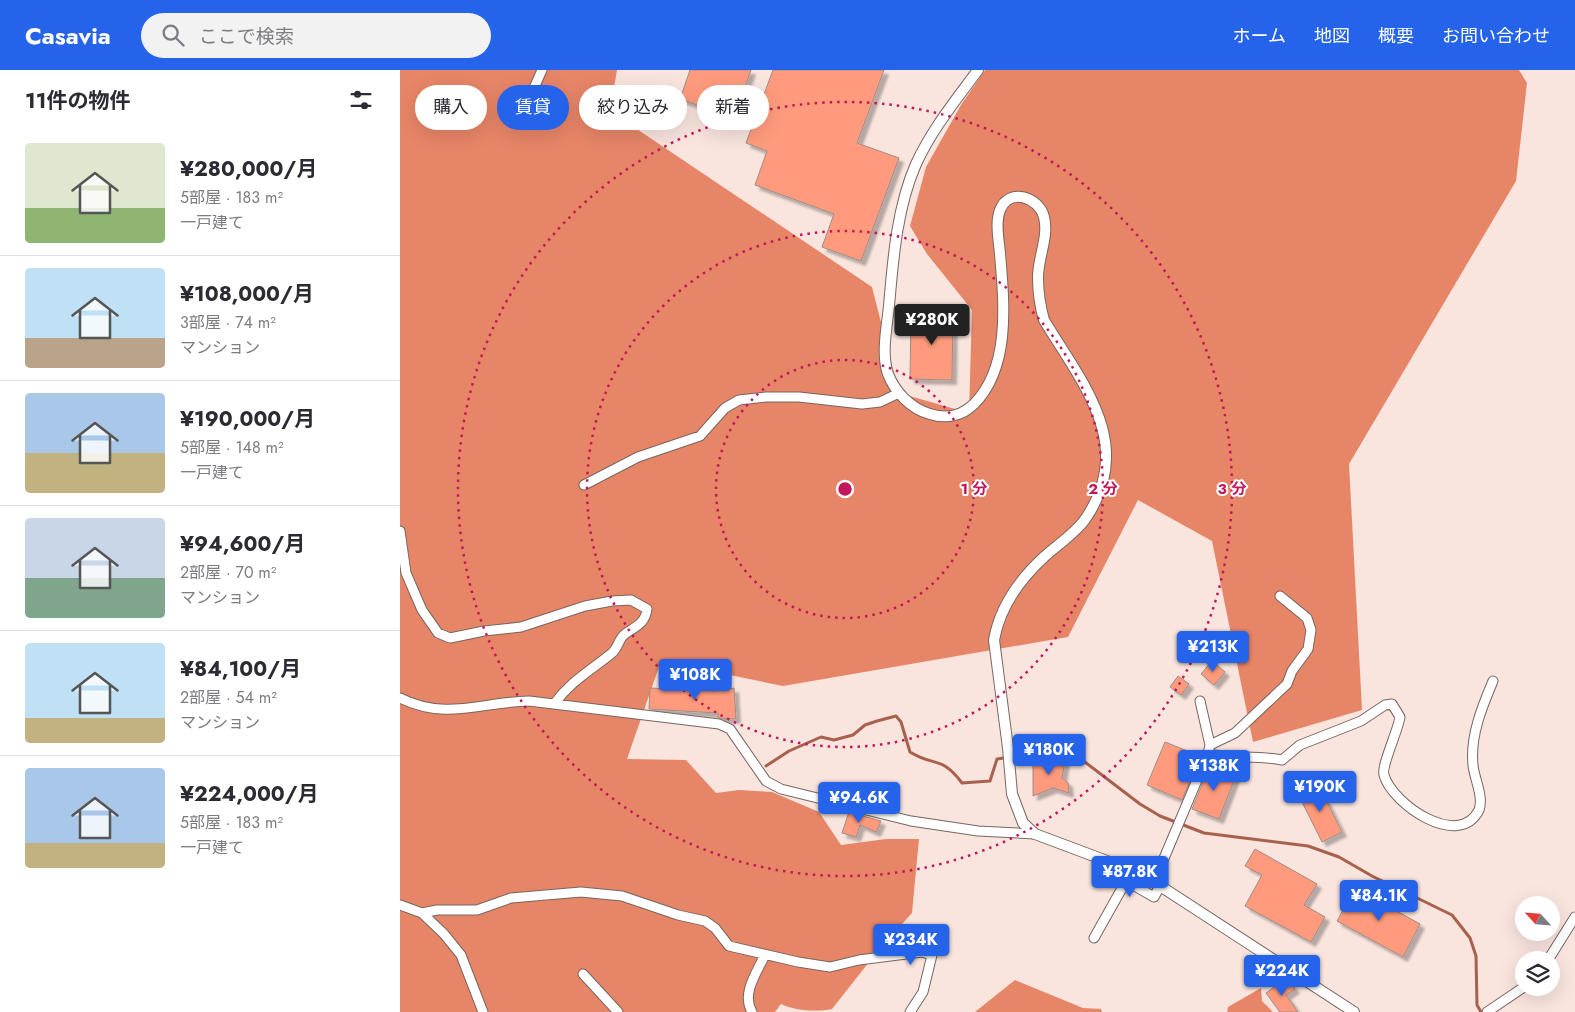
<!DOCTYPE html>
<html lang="ja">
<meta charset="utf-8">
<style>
body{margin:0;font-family:Jost,"Noto Sans JP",sans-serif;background:#f2f2f3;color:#2b2b33;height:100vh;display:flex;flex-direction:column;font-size:19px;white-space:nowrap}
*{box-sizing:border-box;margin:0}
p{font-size:16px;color:#7c7c81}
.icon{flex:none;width:28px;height:28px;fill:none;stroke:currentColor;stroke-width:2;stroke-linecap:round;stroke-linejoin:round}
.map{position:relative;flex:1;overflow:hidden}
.sheet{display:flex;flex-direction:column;background:#fff;width:400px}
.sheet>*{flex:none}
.banner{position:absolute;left:15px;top:15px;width:475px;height:45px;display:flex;gap:10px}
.needle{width:32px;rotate:296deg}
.fabs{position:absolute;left:1115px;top:826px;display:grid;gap:10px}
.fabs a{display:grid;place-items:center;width:45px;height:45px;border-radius:50%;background:#fff;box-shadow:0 5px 20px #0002;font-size:25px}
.price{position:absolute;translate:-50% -42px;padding:0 11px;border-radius:5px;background:#2563eb;color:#fff;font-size:16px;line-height:32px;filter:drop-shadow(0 1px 2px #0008)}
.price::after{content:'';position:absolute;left:50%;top:30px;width:15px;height:11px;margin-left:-8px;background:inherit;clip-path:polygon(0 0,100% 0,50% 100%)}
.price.current{background:#222;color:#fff}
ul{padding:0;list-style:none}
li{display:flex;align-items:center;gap:15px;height:125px;padding:0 25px}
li+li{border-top:1px solid #e1e1e2}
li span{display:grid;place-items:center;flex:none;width:140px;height:100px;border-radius:5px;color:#555}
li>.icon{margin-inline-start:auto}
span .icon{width:60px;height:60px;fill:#fffc;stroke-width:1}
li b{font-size:21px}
h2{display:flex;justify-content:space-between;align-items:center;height:60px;padding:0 25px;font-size:21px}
.tag{padding:0 18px;border-radius:22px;background:#fff;box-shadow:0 5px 20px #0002;font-size:18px;line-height:45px}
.tag.current{background:#2563eb;color:#fff}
header{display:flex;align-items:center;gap:30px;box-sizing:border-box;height:70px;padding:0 25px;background:#2563eb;color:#fff}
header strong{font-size:24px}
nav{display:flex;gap:28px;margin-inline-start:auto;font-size:18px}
.search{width:350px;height:45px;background:#f2f2f3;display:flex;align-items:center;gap:12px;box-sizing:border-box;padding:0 18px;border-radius:28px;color:#7c7c81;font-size:19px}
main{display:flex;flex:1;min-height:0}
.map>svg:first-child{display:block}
.forest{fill:#e78567}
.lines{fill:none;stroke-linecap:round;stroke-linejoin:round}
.stream{stroke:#a7614c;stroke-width:3}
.building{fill:#ff9b7c;stroke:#9e8c87;filter:url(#shadow)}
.minor-casing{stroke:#776661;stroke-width:11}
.tertiary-casing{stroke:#776661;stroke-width:12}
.minor{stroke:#fff;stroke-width:9}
.tertiary{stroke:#fff;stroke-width:10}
.ring{fill:none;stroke:#c2185b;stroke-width:2.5;stroke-dasharray:2.5 5}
.centre{fill:#c2185b;stroke:#fff;stroke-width:2.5}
.ring-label{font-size:15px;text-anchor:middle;font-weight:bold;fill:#c2185b;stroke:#fff;stroke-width:4;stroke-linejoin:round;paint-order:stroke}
</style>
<header>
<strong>Casavia</strong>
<div class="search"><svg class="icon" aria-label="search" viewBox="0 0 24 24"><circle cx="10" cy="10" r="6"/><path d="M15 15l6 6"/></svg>ここで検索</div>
<nav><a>ホーム</a><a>地図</a><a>概要</a><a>お問い合わせ</a></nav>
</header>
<main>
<section class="sheet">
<h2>11件の物件<svg class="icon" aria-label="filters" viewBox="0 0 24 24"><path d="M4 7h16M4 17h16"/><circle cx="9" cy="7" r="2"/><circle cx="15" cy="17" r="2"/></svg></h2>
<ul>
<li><span style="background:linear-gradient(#dfe7d0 65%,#8fb573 0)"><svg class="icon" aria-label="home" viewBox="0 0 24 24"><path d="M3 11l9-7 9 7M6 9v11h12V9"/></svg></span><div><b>¥280,000/月</b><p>5部屋 · 183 m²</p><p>一戸建て</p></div></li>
<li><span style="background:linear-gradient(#bfe0f5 70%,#b9a48a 0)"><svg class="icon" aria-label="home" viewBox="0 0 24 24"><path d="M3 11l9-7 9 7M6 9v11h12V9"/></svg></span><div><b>¥108,000/月</b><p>3部屋 · 74 m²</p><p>マンション</p></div></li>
<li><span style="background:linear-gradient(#a9c7e8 60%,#c2b280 0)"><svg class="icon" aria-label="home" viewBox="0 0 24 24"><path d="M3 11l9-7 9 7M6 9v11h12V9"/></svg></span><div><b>¥190,000/月</b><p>5部屋 · 148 m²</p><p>一戸建て</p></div></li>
<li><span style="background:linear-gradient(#c9d6e8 60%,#7fa58c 0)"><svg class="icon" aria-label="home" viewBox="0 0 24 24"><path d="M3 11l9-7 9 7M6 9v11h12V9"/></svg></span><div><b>¥94,600/月</b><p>2部屋 · 70 m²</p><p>マンション</p></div></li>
<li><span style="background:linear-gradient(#bfe0f5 75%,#c2b280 0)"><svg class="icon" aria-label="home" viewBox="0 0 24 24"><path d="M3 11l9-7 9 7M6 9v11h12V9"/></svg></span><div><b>¥84,100/月</b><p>2部屋 · 54 m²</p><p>マンション</p></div></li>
<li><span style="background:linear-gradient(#a9c7e8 75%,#c2b280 0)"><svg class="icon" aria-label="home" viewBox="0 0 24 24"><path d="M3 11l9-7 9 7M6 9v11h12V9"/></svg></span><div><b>¥224,000/月</b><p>5部屋 · 183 m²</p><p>一戸建て</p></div></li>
</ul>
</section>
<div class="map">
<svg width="1175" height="942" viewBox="0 0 1175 942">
<defs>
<filter id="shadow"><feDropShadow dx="4.5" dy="4.5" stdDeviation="1" flood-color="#0004"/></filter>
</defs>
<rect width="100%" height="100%" fill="#f9e4de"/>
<!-- forest -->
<path class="forest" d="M0,0H217L210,41L472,217L499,323L569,343L572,240L527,184L510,156L526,97L561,35L585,0H1119L1127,13L1116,111L949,394L962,640L853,672L812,471L738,430L668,567L383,616L261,591L227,689L286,690L316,723L339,720L372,722L419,742L441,775L486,769H519L512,843L477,882L432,939C417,942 395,941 381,934L375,942H0Z
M615,910L683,938L701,939L702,942H575Z
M861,918L862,931L873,942H827L828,937Z"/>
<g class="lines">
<!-- stream -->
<path class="stream" d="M366,696L389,681L421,667L434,670L453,665L465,655L477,651L496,646L501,652L510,682C534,697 541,685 562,713L590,711L597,689L641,682L677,686L740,734L760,746L804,763L908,776L939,787L972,806L1052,845L1070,868L1076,886L1077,935L1081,942"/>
</g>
<!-- building -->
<path class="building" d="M290,0H351L334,48L280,29Z
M373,0H484L457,73L499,88L461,191L422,177L434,144L355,115L367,81L346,73Z
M511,242H553L552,310L510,309Z
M812,591L825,602L814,615L801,604Z
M778,606L789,614L781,625L770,617Z
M250,618L315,621L334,618L336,649L318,648V643L249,639Z
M765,672L800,686L782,730L747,715Z
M633,689L665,691L662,708L668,713L669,723L653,718L633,726Z
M810,695L836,705L819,749L792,739Z
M918,714L942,762L922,772L898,724Z
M449,742L481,751L476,762L460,755L456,767L442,763Z
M855,779L917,814L904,835L925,847L911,872L845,836L862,805L845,796Z
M955,818L1020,854L1003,887L937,851Z
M887,908L895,919L886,925L898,942H880L866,923Z"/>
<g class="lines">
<!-- minor casing -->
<g class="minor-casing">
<path id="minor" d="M127,34L142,0
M184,415L238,387L300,366L325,338L339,330L366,327H399L462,334L480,332L499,323
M0,461L6,503L22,540L38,563L50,568L84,561L121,557L185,536L212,531L231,530L247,539C245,554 236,556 225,564C219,568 218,578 212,583C190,601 172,610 154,634
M0,628C46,651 81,632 129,631L319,654L330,659L366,711L381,719L511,751L578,761L635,764
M810,675L835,663L887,614L892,601L908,579L911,560L907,548L880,526
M808,684C833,689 856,685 882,690L900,675L961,651L985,635L992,634L1000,647C998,661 981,696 984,705C992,734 1059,780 1079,740C1084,727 1074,708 1073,695C1070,666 1082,637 1093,611
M754,812L808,684L810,675L800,631
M0,835L22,843L37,840H77L111,828L181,822L222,826L278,845L305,851L315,858L329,876L398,892L430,897L459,890L522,882L532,885L523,922L510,942
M22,843L44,864L61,885L83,942
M694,868L721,820L728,812L754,827L760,816
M1148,890L1175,847
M183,904L218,942
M352,942C341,924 357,902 365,885
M1087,942L1124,917"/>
</g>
<!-- tertiary casing -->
<g class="tertiary-casing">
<path id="tertiary" d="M578,0C556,30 532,59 516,94C497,137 493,189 489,236C487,256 481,284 488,304C495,322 511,339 530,344C546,349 562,346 574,334C611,297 604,232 600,184C599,171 595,153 600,140C609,117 639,127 644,147C649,167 638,187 638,207C638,221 640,236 644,250C682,313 736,374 686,448C676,463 657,475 644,487C619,510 600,536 594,570L608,678L612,724L623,753L635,764L731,800L754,812L954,942"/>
</g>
<!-- minor -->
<use href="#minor" class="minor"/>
<!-- tertiary -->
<use href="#tertiary" class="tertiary"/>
</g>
<!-- distance rings -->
<g class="ring">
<circle cx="445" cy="419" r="129"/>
<circle cx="445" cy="419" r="258"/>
<circle cx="445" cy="419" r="387"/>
</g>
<circle cx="445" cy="419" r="8" class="centre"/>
<g class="ring-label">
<text x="574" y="424">1 分</text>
<text x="703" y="424">2 分</text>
<text x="832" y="424">3 分</text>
</g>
</svg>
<div class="fabs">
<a><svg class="needle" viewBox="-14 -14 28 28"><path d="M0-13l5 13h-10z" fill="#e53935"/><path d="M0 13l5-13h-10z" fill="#7c7c81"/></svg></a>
<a><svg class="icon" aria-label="layers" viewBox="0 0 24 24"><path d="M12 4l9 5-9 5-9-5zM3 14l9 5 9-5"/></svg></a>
</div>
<b class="price current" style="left:532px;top:276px">¥280K</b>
<b class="price" style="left:813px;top:603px">¥213K</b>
<b class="price" style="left:295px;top:631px">¥108K</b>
<b class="price" style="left:649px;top:706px">¥180K</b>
<b class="price" style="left:814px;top:722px">¥138K</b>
<b class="price" style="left:920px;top:743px">¥190K</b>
<b class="price" style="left:459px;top:754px">¥94.6K</b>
<b class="price" style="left:730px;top:828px">¥87.8K</b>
<b class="price" style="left:979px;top:852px">¥84.1K</b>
<b class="price" style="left:511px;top:896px">¥234K</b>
<b class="price" style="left:882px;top:927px">¥224K</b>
<div class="banner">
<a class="tag">購入</a>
<a class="tag current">賃貸</a>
<a class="tag">絞り込み</a>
<a class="tag">新着</a>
</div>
</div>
</main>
